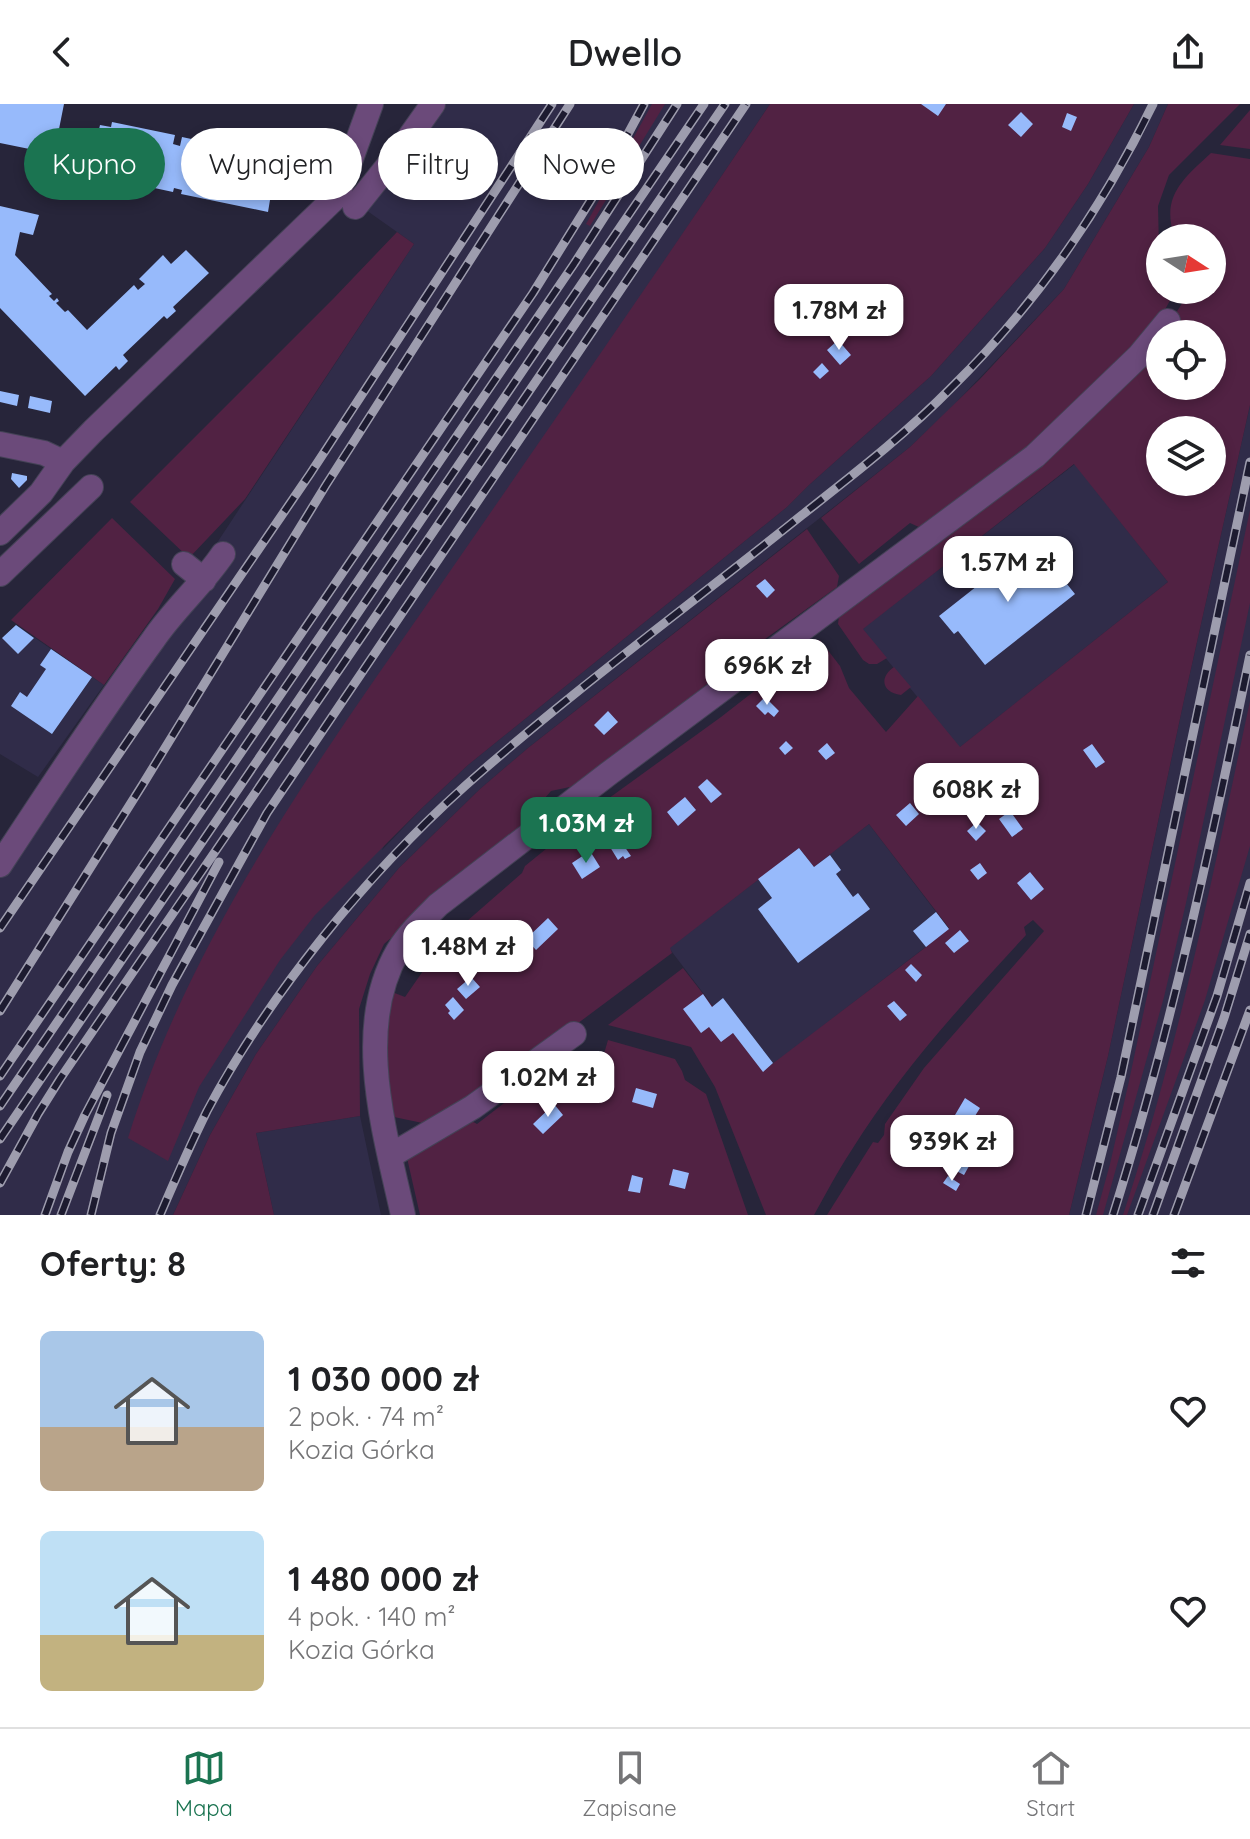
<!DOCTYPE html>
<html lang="pl">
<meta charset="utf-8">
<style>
body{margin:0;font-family:Quicksand,sans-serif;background:#f2f2f2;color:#202124;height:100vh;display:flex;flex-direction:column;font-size:30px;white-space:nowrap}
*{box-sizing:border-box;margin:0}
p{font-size:26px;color:#757577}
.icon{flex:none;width:44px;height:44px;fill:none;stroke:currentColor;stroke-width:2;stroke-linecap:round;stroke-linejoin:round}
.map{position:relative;height:1111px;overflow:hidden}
.details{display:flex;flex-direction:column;background:#fff;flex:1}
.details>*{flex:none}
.banner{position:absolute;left:24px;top:24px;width:800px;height:72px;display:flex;gap:16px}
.needle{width:52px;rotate:102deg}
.fabs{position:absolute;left:1146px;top:120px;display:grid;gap:16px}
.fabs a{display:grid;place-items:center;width:80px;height:80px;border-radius:50%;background:#fff;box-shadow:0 4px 12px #0003;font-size:40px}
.price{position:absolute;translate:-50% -68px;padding:0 18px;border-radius:16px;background:#fff;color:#222;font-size:26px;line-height:52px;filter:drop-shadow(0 2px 4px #0008)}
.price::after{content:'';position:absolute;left:50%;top:48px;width:24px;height:18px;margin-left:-12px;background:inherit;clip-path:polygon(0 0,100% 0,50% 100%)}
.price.on{background:#1b7451;color:#fff}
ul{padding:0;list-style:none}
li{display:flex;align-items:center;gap:24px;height:200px;padding:0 40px}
li span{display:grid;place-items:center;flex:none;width:224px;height:160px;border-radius:12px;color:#555}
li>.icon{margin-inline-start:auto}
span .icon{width:96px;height:96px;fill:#fffc;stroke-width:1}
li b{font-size:34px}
h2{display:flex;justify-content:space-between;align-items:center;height:96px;padding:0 40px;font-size:34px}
.pill{padding:0 28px;border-radius:36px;background:#fff;box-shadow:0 4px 12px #0003;font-size:28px;line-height:72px}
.pill.on{background:#1b7451;color:#fff}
header{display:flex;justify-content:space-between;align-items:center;height:104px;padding:0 40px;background:#fff;font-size:36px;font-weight:600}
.dock{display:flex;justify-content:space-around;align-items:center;height:112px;border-top:2px solid #e0e0e0;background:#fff;font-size:22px;color:#757577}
.dock a{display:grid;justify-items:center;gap:4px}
.dock .on{color:#1b7451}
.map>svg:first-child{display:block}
.built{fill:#302c49}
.green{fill:#512243;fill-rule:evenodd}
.building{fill:#97bafb}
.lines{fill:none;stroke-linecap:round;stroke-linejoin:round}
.minor-casing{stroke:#444256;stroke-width:26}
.minor{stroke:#6b4a7a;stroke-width:24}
.rail-casing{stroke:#9e9dae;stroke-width:9}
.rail{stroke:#1d1b30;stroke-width:6;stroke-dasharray:18;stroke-linecap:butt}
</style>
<header><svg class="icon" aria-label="back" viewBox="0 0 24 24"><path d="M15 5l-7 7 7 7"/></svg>Dwello<svg class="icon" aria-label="share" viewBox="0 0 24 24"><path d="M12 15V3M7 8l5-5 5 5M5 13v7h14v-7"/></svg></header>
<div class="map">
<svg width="1250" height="1111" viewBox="0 0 1250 1111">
<rect width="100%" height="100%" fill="#27253a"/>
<!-- built -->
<path class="built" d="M418,0H770L651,177L382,746L423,703L468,661L787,403L809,381L931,272L1045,144L1088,80L1134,0H1168L1149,43L1064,185L950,305L910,343L528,644L480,685L399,764L317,862L256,950L210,1031L173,1111H0V768L414,140L349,94Z
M1250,301V1111H1069L1108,952L1184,596Z
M1075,360L1168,478L959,644L862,525Z
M16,521L104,581L38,673L0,650V536Z
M869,720L949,825L763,968L669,844L799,744L813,763Z
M360,1012L381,1111H274L256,1029Z"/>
<!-- green -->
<path class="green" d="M652,0H665L590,122L586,120Z
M770,0H1134L1088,80L1045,144L931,272L809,381L787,403L468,661L423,703L315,811L280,856L199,983L168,1057L128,1034C192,829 316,660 437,486C549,324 661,163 770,0Z
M1168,0H1240L1169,71L1158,102L1160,186H1174L1172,193L1163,209L1114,265L1024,345L944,409L921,424L910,419L859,460L821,414L910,343L980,275L1064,185L1149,43Z
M1250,6V45L1220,41Z
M1211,49L1250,55V301L1184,596L1108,952L1069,1111H827L873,1038L878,1039L884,1031L885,1020L924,964L1044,827L1033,816L1024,823L1026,831C963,899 900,968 851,1047C837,1068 826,1090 814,1111H766L715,983L691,943L608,921L683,864L763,967L926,843L949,824L869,720L814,763L799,744L670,844L672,849L530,955L432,1021L394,1013L391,1002L383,927L392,888L405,893L443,838L522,769L525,762L605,697L721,613L820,536L840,562L849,584L886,628L918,592L960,643L1168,478L1074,360L863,525L887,554L877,560H869L863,556L838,520L839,512L1160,234V282H1212V230H1163L1181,201L1187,186H1212V134H1175C1160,93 1183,75 1211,49ZM1160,326H1212V378H1160Z
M397,128L414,140L245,395L189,454L130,398L333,195Z
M1250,406V499L1186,799L1164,893L1103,1111H1096L1110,1060L1129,977Z
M112,414L175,475L158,505L104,581L11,516Z
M807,425L839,472L837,483L739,554L584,680L551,687L517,726L384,840L370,870L359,905L360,1012L256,1029L274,1111H173L210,1031L256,950L317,862L399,764L480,685L528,644Z
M894,563L911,583L901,591C883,589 878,574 894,563Z
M1250,597V742L1205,896L1127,1111H1123C1179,943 1213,770 1250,597Z
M608,936L675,955L682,967L685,976L706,990L748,1111H420L407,1054L468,1015L477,1020L512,993L523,990L572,951L601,960Z"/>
<!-- building -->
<path class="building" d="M0,0H64L54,50L0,39Z
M921,0H946L938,12Z
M1021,8L1033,20L1021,33L1008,21Z
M1067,9L1077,13L1071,27L1062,23Z
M112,18L175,31L173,40L180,42L182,33L276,53L272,70L258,67L254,87L271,90L268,108L181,90L182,86L174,84L173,88L89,70L100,21L111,23Z
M0,102L39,111L33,131L20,128L15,151L52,190L49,192L54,197L57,194L59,197L56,199L65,208L68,206L87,226L134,181L138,186L145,180L139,175L163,151L171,160L186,146L209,169L173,203L176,207L167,215L164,212L123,251L128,257L119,266L116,262L85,292L0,204Z
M838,236L851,251L840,261L827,246Z
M822,259L829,267L820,275L813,268Z
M0,287L19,291L17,302L0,298Z
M30,292L52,297L50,309L28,304Z
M12,369L27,372V376L19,384L11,375Z
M1033,438L1075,490L985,561L958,527L954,530L939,512Z
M765,475L775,486L767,494L756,482Z
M16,521L34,534L18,550L2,534Z
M51,545L92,573L52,630L11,602L20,588L27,593L46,565L40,561Z
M765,593L779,607L774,613L768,608L765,611L756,602Z
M608,607L618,618L604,631L594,621Z
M786,637L793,644L785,651L779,644Z
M827,639L835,649L826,656L818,647Z
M1092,640L1105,658L1096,664L1083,646Z
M707,675L722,690L711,699L698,683Z
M685,693L696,706L678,722L667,708Z
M910,699L919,710L906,722L896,711Z
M1010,707L1023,725L1012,733L999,715Z
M977,718L986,727L976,737L967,727Z
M620,736L631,752L625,755L623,752L618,756L610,743Z
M799,744L814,763L830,751L841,766L836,770L853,793L858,789L870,805L798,859L758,805L772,794L758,775Z
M590,747L600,763L582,775L572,759Z
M980,759L987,769L978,776L970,766Z
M1030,768L1044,785L1031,796L1017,779Z
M936,808L949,825L926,843L913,827Z
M548,814L558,825L536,846L526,835Z
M960,826L969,837L954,849L945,839Z
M911,860L922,871L916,878L905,866Z
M471,873L480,883L466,895L457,885Z
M703,890L712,903L723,894L773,959L763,968L733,929L721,938L709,923L701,929L683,905Z
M453,893L464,906L454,916L448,909L450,907L445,901Z
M894,897L907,911L900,917L887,902Z
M636,984L657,990L653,1004L632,998Z
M965,994L980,1004L970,1020L955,1011Z
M554,1000L563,1011L543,1030L533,1020Z
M951,1042L973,1055L964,1071L943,1060Z
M673,1065L689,1069L685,1085L669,1081Z
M632,1071L643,1074L640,1089L628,1087Z
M948,1072L960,1080L956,1087L943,1079Z"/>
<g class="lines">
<!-- minor casing -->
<g class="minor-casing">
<path id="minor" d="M355,103L399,48L433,0
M0,340L44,349L63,358
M0,429L41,389L63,358L93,327L338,91L371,0
M184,460L204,476
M0,470L91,383
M0,761C50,685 100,609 153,536C174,505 202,481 223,450
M390,1052L473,1003L574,930
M403,1111C385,1029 353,924 398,847C409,829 424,815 438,801L608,670L1035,352L1139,252L1168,217"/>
</g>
<!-- minor -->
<use href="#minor" class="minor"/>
<!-- rail casing -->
<g class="rail-casing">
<path id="rail" d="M0,824L310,370L552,0
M0,907L143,680L326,381L570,0
M0,972L533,189L602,78L644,0
M0,1002L574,160L677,0
M0,1035L704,0
M0,1079L38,1010L60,975L725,0
M45,1111L68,1048L85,1011L219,758
M61,1111L107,991
M91,1111L111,1029L140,948L172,881L267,709L746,0
M160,1111C175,1076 190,1041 207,1007C270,889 366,771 465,682C573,586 690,501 802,411C854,370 906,330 952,283C1035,201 1102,105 1153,0
M1086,1111L1121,973L1250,358
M1113,1111C1171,927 1211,740 1250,551
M1138,1111L1217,892L1250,779
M1153,1111L1224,914L1250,830
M1174,1111L1250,906"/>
</g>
<!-- rail -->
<use href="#rail" class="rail"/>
</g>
</svg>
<div class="fabs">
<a><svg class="needle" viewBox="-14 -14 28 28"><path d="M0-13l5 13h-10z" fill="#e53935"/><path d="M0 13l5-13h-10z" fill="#757577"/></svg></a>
<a><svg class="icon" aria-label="locate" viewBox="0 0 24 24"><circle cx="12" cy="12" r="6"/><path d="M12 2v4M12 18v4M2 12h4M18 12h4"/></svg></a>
<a><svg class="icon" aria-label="layers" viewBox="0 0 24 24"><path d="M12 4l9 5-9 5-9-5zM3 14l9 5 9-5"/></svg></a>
</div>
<b class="price" style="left:839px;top:248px">1.78M zł</b>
<b class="price" style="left:1008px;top:500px">1.57M zł</b>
<b class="price" style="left:767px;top:603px">696K zł</b>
<b class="price" style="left:976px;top:727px">608K zł</b>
<b class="price on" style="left:586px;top:761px">1.03M zł</b>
<b class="price" style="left:468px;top:884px">1.48M zł</b>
<b class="price" style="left:548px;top:1015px">1.02M zł</b>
<b class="price" style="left:952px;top:1079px">939K zł</b>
<div class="banner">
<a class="pill on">Kupno</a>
<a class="pill">Wynajem</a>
<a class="pill">Filtry</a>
<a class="pill">Nowe</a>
</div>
</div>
<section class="details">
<h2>Oferty: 8<svg class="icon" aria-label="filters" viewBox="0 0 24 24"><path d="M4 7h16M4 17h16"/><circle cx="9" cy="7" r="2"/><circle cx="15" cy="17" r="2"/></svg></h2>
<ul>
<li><span style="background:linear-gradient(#a9c7e8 60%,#b9a48a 0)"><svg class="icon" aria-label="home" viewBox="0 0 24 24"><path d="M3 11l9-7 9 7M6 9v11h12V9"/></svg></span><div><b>1 030 000 zł</b><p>2 pok. · 74 m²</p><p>Kozia Górka</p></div><svg class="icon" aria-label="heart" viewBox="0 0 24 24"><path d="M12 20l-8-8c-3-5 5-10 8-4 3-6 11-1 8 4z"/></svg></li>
<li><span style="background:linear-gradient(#bfe0f5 65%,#c2b280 0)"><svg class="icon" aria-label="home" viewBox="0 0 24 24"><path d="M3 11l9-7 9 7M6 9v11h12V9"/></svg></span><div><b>1 480 000 zł</b><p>4 pok. · 140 m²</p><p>Kozia Górka</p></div><svg class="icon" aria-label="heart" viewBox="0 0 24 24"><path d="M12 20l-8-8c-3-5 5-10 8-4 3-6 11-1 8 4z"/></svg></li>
</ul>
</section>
<nav class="dock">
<a class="on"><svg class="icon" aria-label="map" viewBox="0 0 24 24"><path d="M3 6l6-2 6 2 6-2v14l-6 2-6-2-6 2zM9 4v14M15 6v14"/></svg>Mapa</a>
<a><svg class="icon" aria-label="saved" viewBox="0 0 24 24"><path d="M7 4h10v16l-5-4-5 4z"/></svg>Zapisane</a>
<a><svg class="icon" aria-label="home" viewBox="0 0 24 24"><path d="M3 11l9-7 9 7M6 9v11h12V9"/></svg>Start</a>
</nav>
